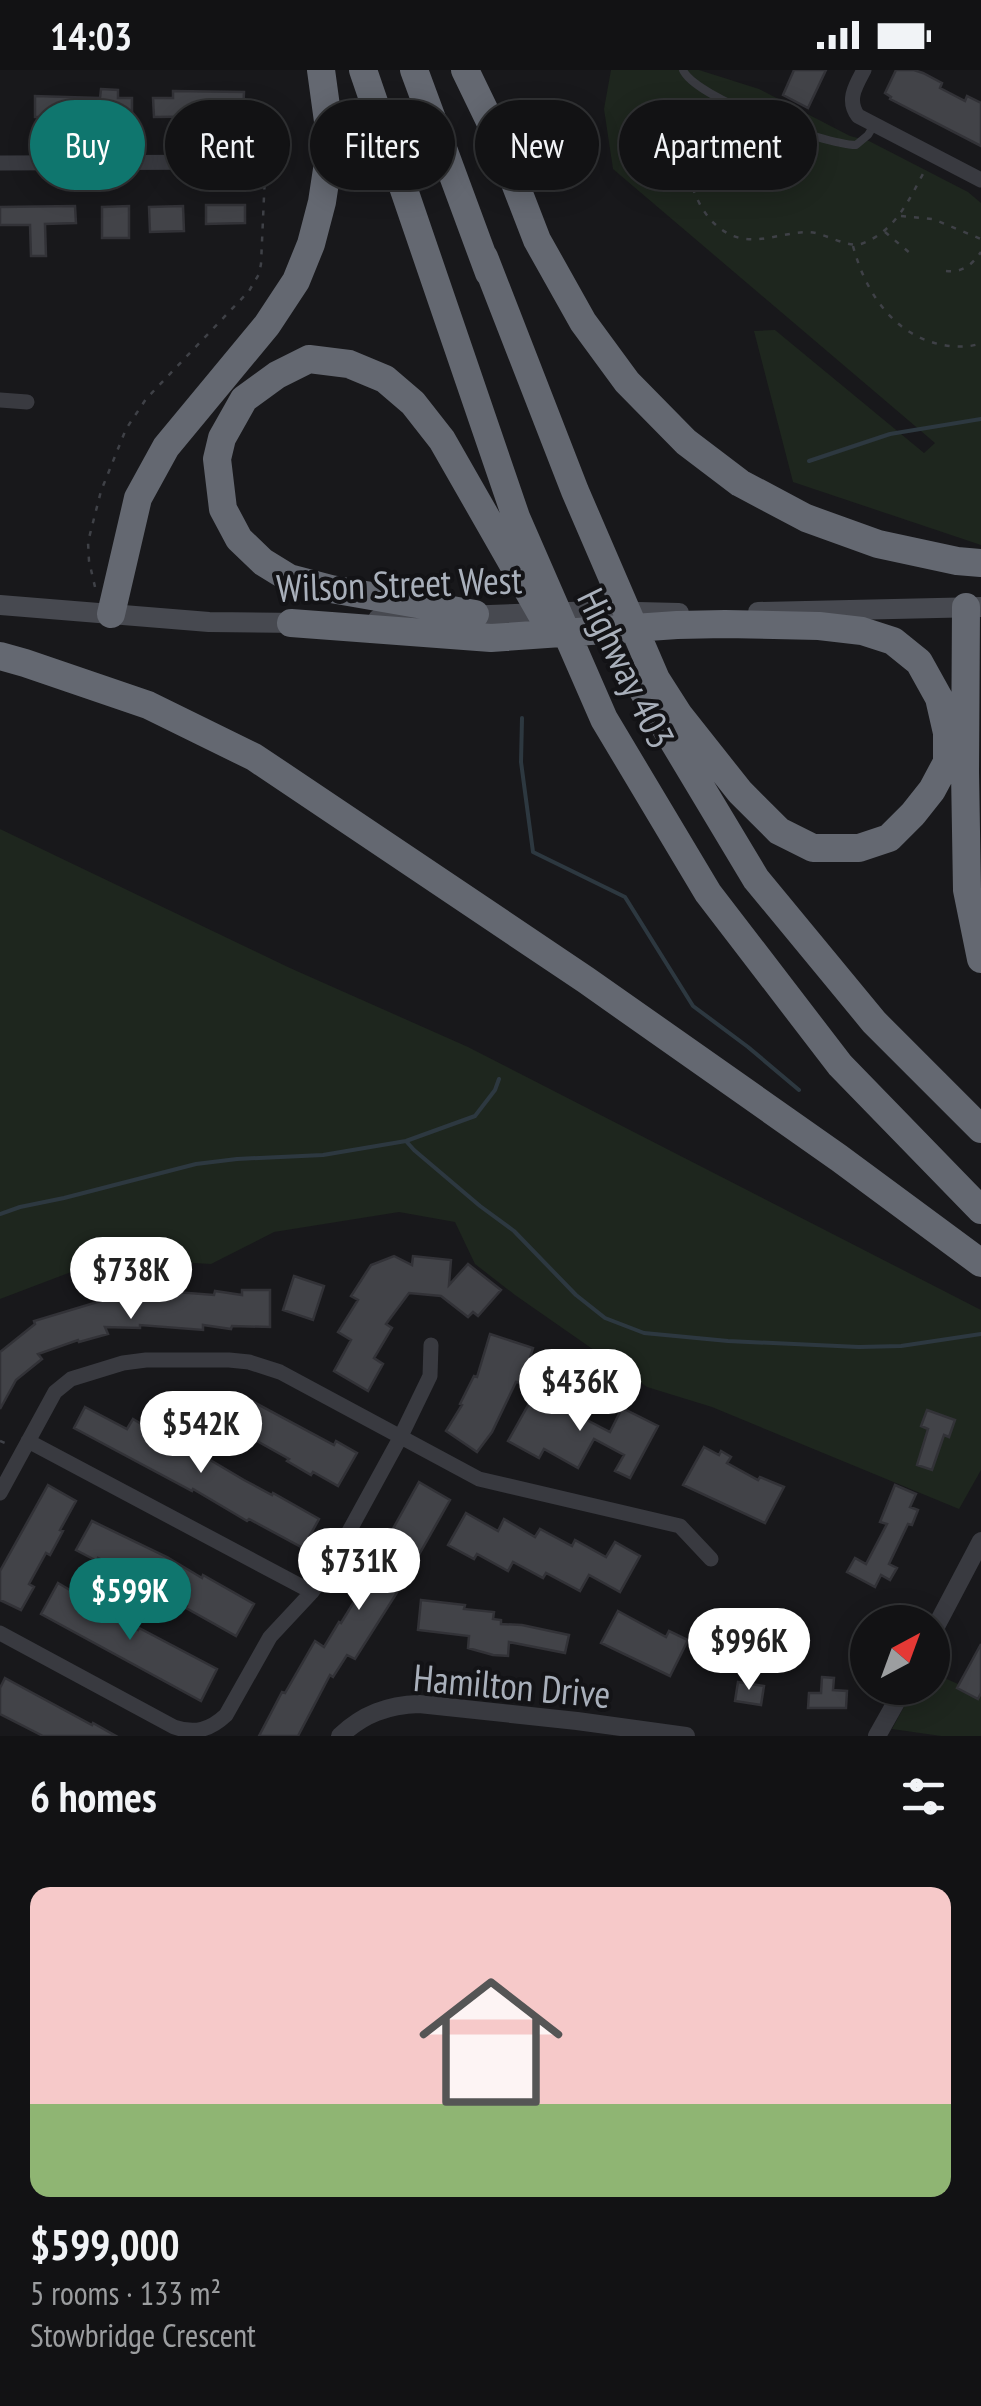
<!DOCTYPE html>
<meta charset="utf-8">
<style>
body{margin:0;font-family:"PT Sans Narrow",sans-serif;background:#1b1b1d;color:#f1f3f6;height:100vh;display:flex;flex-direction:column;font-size:38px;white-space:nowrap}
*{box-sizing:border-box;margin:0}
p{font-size:32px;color:#9c9ea0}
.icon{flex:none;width:55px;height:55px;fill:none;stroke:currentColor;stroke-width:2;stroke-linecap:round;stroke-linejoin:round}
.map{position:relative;height:1666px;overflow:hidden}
.details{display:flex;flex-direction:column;background:#121214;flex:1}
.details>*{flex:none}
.guide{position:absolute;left:30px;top:30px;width:922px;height:90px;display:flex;gap:20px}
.needle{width:65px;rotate:41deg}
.tools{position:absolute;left:850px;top:1535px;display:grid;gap:20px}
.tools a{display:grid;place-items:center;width:100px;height:100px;border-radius:50%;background:#121214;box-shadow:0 5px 25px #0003,0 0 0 2px #313234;font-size:50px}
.price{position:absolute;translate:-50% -85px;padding:0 22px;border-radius:35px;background:#fff;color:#222;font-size:32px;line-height:65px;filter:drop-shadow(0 2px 5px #0008)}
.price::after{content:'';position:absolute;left:50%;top:60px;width:30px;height:22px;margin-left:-15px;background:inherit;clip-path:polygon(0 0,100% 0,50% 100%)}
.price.on{background:#0f766e;color:#fff}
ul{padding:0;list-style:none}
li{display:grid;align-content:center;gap:20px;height:530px;padding:0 30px}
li+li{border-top:2px solid #313234}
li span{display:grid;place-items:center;height:310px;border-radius:20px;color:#555}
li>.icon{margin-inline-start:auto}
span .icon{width:180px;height:180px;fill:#fffc;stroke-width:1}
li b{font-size:42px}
h2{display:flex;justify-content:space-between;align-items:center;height:120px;padding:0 30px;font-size:42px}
.tag{padding:0 35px;border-radius:45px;background:#121214;box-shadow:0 5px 25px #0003,0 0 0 2px #313234;font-size:35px;line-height:90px}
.tag.on{background:#0f766e;color:#fff}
.status{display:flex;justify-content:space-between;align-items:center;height:70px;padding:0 50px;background:#121214;direction:ltr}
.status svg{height:28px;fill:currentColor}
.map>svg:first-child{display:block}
.green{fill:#1e261e}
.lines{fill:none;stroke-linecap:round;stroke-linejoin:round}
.stream{stroke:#2d3840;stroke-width:4}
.building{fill:#424348;stroke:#323237;stroke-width:2.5}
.path{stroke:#3f4147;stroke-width:2.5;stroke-dasharray:5 8;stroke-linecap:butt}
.service{stroke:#393a40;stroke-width:8}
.minor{stroke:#393a40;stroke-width:15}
.tertiary{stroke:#393a40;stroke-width:18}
.secondary{stroke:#474950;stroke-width:20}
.motorway{stroke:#646871;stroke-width:28}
.labels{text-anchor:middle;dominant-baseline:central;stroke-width:8;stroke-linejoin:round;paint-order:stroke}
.street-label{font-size:38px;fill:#a9b0bb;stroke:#131316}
</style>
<div class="status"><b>14:03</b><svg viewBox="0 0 49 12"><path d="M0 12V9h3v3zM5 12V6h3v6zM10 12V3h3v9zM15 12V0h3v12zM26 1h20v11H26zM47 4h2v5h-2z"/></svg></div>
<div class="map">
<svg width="981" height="1666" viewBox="0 0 981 1666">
<rect width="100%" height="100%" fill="#18181b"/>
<!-- green -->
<path class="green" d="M611,0H699L759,19L850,66L869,71L968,122L981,133V475L793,412L754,261L775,260L924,383L935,373L613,99L604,39Z
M0,759L290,898L468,977L981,1240V1400L959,1439L712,1337L647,1317L515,1225L475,1194L455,1152L399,1142L274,1162L211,1194L108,1188L0,1229Z
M933,1603L981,1624V1666H941L892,1659L914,1618H932Z"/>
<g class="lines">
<!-- stream -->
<path class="stream" d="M809,391L890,364L981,349
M522,648L521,692L533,782L625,827L693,936L748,977L799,1020
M406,1071L414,1080L480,1136L514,1161L576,1225L605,1248L644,1263L728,1271L859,1277L901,1276L981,1264
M0,1144L20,1137L64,1128L196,1094L237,1089L323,1085L406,1071L475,1046L495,1020L499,1009"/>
</g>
<!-- building -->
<path class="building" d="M794,0H826L808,38L783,25Z
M896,0H914L923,3L942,13L940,18L965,31L967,26L981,33V76L890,29L891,27L885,23Z
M101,19L118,20V28H132V45L118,44V50H102V53H87V47H35V26L100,28Z
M173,21L244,22L243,46L154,47L153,28H173Z
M206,135H245V153L206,154Z
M75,136L76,153L45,154L46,186H31L30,155H0V137Z
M129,136V168H102V137Z
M183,136L184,161L150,162L149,137Z
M394,1186L412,1195L413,1186L451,1190L449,1215L468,1194L501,1220L478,1246L473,1242L468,1247L441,1226L409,1223L386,1254L392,1258L374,1288L383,1294L368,1321L334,1301L351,1270L338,1262L358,1230L351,1226L371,1195Z
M294,1206L324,1216L313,1250L283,1240Z
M150,1220L214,1225L215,1221L242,1225V1220H270V1257L232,1256L231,1259L203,1255V1260L140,1255V1258L105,1257L108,1264L79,1272L78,1270L38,1284L42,1289L16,1310L0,1339V1282L35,1254L34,1251L114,1227V1221Z
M490,1264L533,1278L522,1313L516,1312L492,1362L477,1382L446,1361L462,1335L460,1334L474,1306L477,1307Z
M535,1323L610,1362L622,1338L658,1356L630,1408L615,1401L624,1385L594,1369L578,1398L544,1379L539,1388L508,1371Z
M177,1325L246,1334L248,1329L334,1375L336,1371L357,1383L338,1416L313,1402L311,1405L287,1391L289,1389L232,1357L174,1349Z
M85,1337L127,1359L133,1349L161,1366L163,1362L244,1410L272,1425L273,1423L319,1449L303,1478L249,1449L247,1451L193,1419L192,1421L74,1358Z
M927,1340L955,1350L949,1367L944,1365L932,1400L917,1395L928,1359L921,1356Z
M704,1377L719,1385L721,1381L731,1387L727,1393L758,1410L760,1407L784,1417L765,1453L683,1415Z
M419,1412L450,1430L416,1490L417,1491L355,1589L347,1585L333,1607L330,1605L298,1666H259L282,1622L285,1623L315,1571L324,1577L339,1552L341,1553L378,1493L374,1491L391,1465L390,1464Z
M48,1415L76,1431L60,1460L63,1461L50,1485L46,1483L29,1514L34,1517L21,1540L0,1530V1501Z
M895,1415L916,1424L910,1437L918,1440L912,1455L908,1454L889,1494L897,1498L890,1510L881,1505L875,1517L847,1502L855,1488L866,1494L887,1454L880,1452Z
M466,1443L498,1461L504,1449L535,1467L540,1459L572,1476L575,1470L606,1487L615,1472L640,1486L620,1522L589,1505L580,1521L546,1503L543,1508L513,1492L508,1501L477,1484L474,1489L448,1475Z
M92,1451L167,1487L202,1508L203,1505L254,1534L236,1566L186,1538L187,1536L154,1518L152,1522L130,1511L132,1506L98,1488L97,1491L76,1480Z
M58,1513L138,1560L139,1558L217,1599L201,1631L41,1544Z
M421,1530L465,1535L464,1539L494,1542L493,1549L501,1550V1554L522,1555L569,1565L565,1583L509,1572L508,1586L493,1585L468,1578L469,1566L418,1560Z
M618,1541L666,1567L669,1561L688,1570L670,1606L601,1573Z
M981,1574V1623L978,1629L957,1618Z
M822,1607L834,1608L833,1620L847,1621L846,1638H808L809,1623H821Z
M5,1608L92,1655L93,1653L116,1666H43L0,1644V1618Z
M738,1612L764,1616L761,1635L735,1631Z"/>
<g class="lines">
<!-- path -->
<path class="path" d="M701,30C695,44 689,58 687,74C684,109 702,159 740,168C762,173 786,162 809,162C825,163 847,178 861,174C895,162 909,130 925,100
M901,146L933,149L981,169
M885,162L911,184
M853,176C866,225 897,270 950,276C962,277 971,277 981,273
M946,201C962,203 972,195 981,182
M95,517L89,491L88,472L101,421L126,359L146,329L249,221L259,204L261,194L265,104L260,101
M0,1371L7,1374"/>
<!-- service -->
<path class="service" d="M683,0C696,28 823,74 856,75L868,65L874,55"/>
<!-- minor -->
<path class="minor" d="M864,0C856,15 846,30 858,46L981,110
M0,93L247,92
M0,330L27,332
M28,1371L312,1522
M0,1423L55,1322L71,1309L123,1293L146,1290H229L249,1292L280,1302L479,1409L680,1456L711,1489
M0,1563L174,1657C195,1664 210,1660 226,1645L270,1567L312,1522L329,1498L400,1368L430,1306L431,1275"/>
<!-- tertiary -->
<path class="tertiary" d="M932,1564L981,1471
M340,1666C363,1644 388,1635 419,1634L577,1651L686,1666
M877,1666L904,1618"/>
<!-- secondary -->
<path class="secondary" d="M0,535L209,552L304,553
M758,542L981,537
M378,549L596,541L679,543"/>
<!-- motorway -->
<path class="motorway" d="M363,0L516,447L604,649L708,823L840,995L981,1140
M414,0L489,203
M465,0L496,64L537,170L583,252L627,312L686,372L740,413L806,448L878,474L957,491L981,493
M966,537L965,702L967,820L981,889
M111,544L138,428L166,377L267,255L296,211L311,174L322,132L331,73L321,0
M475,544L331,519L289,508L263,492L239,469L223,439L217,389L222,368L244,329L277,305L309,289L349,294L385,309L413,333L442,370L542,545
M291,553L491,568L677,555L725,554L819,556L862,561L893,571L919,592L939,628L947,663V692L932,720L913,744L889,768L859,778H813L779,761L740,722L679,645L656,609L575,421L484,187
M0,586L25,593L148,635L254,687L586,910L839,1088L981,1193
M639,614L756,809L874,952L981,1059"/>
</g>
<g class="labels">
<!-- street labels -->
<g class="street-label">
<text transform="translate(399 513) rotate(-2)">Wilson Street West</text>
<text transform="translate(627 598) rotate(64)">Highway 403</text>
<text transform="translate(512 1615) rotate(5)">Hamilton Drive</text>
</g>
</g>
</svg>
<div class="tools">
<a><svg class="needle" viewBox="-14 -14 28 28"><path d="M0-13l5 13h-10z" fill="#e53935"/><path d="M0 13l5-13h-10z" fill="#9c9ea0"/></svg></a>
</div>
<b class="price" style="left:131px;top:1252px">$738K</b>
<b class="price" style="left:580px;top:1364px">$436K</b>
<b class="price" style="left:201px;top:1406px">$542K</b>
<b class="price" style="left:359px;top:1543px">$731K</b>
<b class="price on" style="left:130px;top:1573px">$599K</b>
<b class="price" style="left:749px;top:1623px">$996K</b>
<div class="guide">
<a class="tag on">Buy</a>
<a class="tag">Rent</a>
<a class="tag">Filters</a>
<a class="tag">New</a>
<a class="tag">Apartment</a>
</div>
</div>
<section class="details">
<h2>6 homes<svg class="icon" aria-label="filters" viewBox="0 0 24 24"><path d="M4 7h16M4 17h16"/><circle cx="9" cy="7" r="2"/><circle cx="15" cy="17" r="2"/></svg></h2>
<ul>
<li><span style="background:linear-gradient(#f6c9c9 70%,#8fb573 0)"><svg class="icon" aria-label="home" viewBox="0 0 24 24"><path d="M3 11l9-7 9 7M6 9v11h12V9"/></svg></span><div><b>$599,000</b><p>5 rooms · 133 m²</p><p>Stowbridge Crescent</p></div></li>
</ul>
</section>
